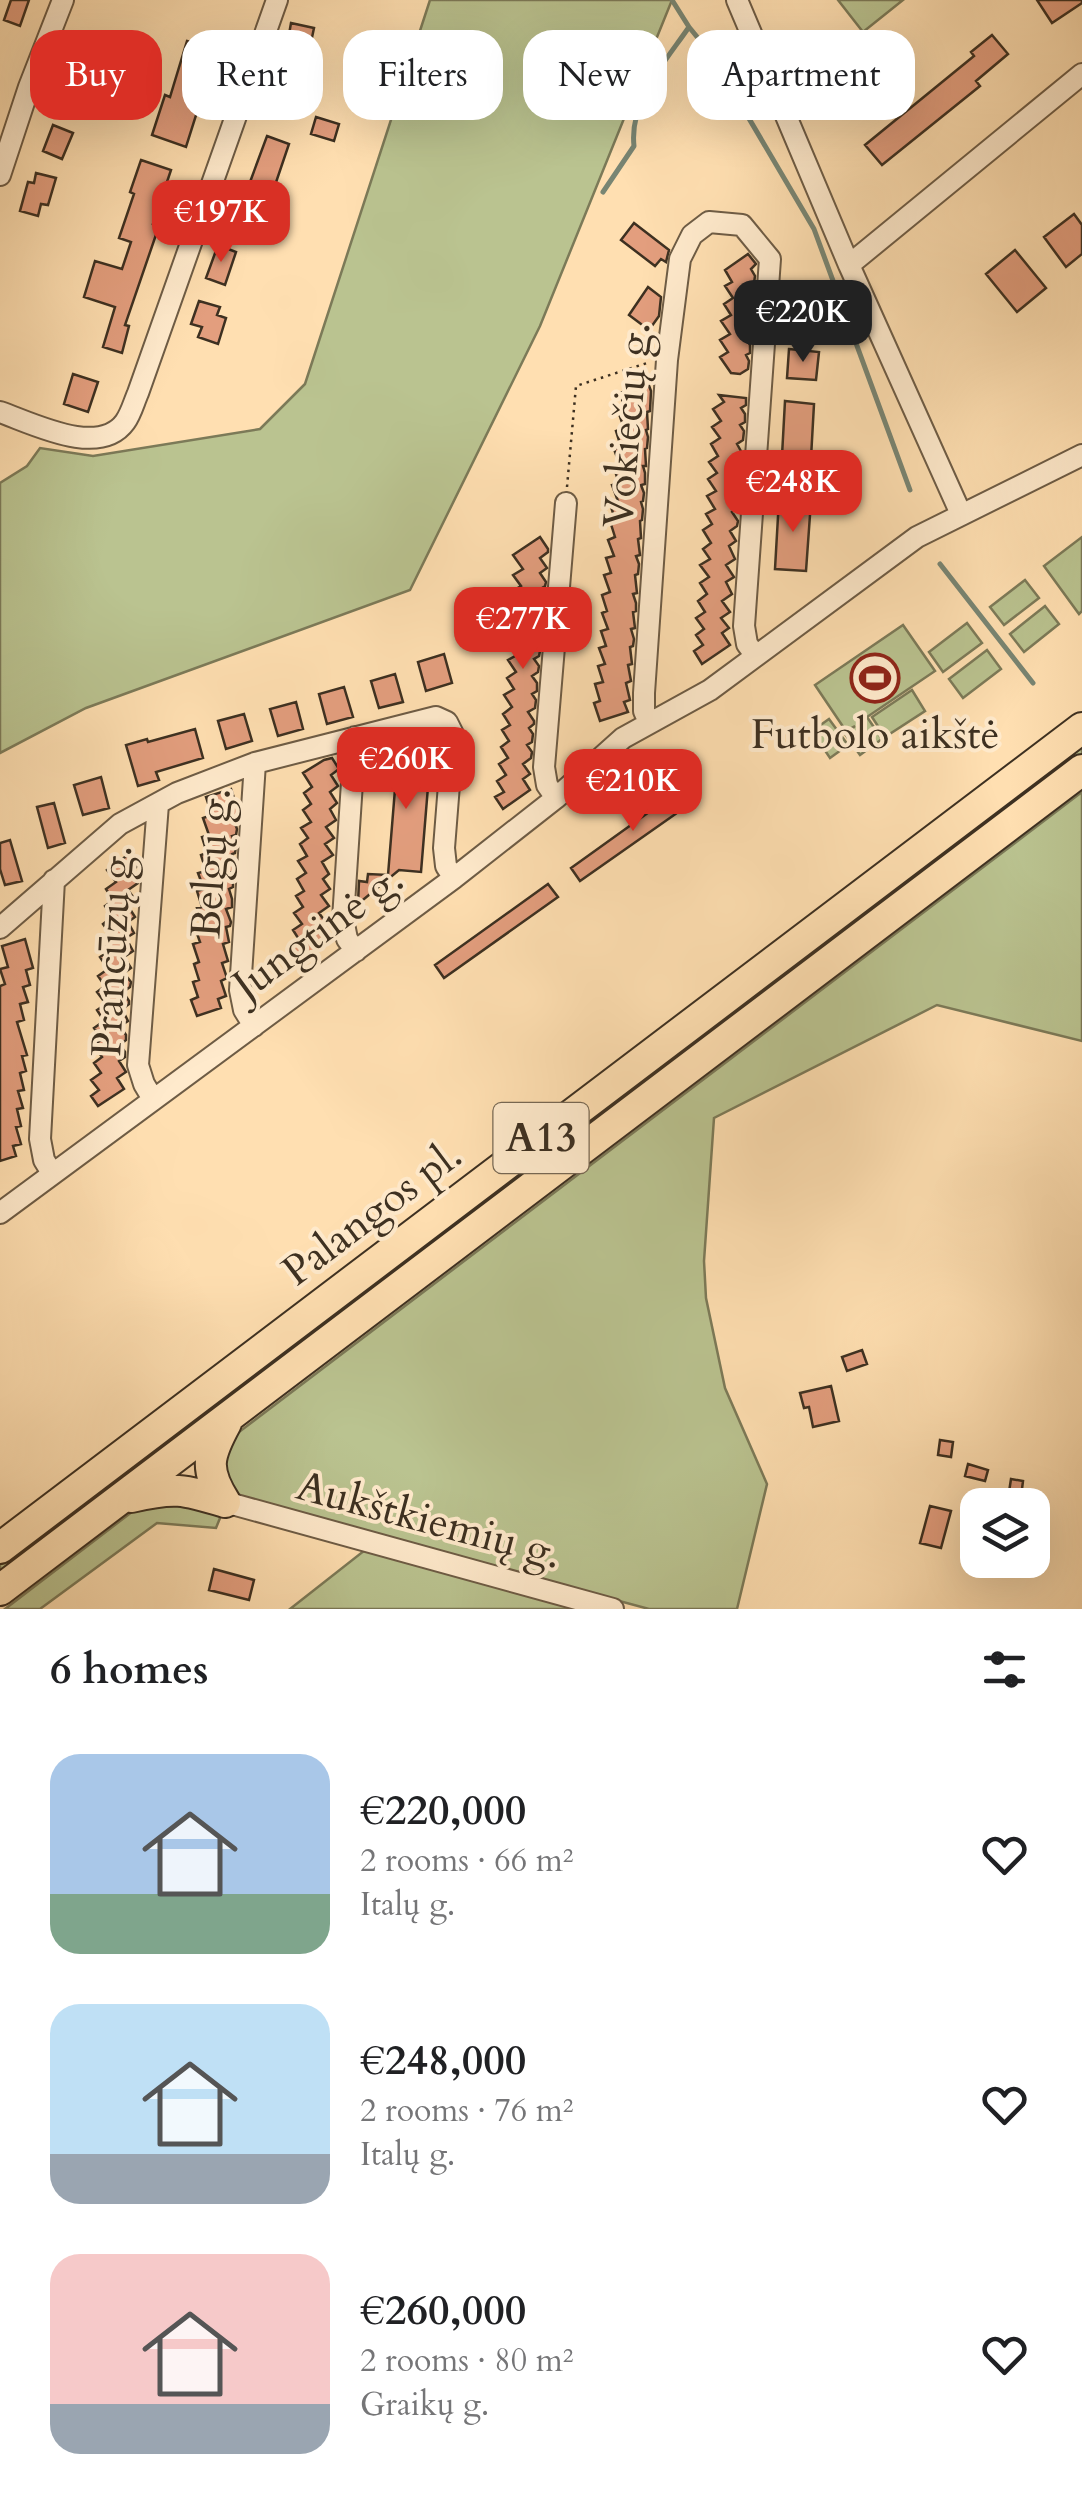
<!DOCTYPE html>
<meta charset="utf-8">
<style>
body{margin:0;font-family:Cardo,serif;background:#f2f2f2;color:#202124;height:100vh;display:flex;flex-direction:column;font-size:38px;white-space:nowrap}
*{box-sizing:border-box;margin:0}
p{font-size:32px;color:#757577}
.icon{flex:none;width:55px;height:55px;fill:none;stroke:currentColor;stroke-width:2;stroke-linecap:round;stroke-linejoin:round}
.map{position:relative;height:1609px;overflow:hidden}
.panel{display:flex;flex-direction:column;background:#fff;flex:1}
.panel>*{flex:none}
.banner{position:absolute;left:30px;top:30px;width:1022px;height:90px;display:flex;gap:20px}
.tools{position:absolute;left:960px;top:1488px;display:grid;gap:20px}
.tools a{display:grid;place-items:center;width:90px;height:90px;border-radius:20px;background:#fff;box-shadow:0 10px 40px #0002;font-size:50px}
.price{position:absolute;translate:-50% -85px;padding:0 22px;border-radius:20px;background:#d93025;color:#fff;font-size:32px;line-height:65px;filter:drop-shadow(0 2px 5px #0008)}
.price::after{content:'';position:absolute;left:50%;top:60px;width:30px;height:22px;margin-left:-15px;background:inherit;clip-path:polygon(0 0,100% 0,50% 100%)}
.price.active{background:#222;color:#fff}
ul{padding:0;list-style:none}
li{display:flex;align-items:center;gap:30px;height:250px;padding:0 50px}
li span{display:grid;place-items:center;flex:none;width:280px;height:200px;border-radius:30px;color:#555}
li>.icon{margin-inline-start:auto}
span .icon{width:120px;height:120px;fill:#fffc;stroke-width:1}
li b{font-size:42px}
h2{display:flex;justify-content:space-between;align-items:center;height:120px;padding:0 50px;font-size:42px}
.pill{padding:0 35px;border-radius:30px;background:#fff;box-shadow:0 10px 40px #0002;font-size:35px;line-height:90px}
.pill.active{background:#d93025;color:#fff}
.map>svg:first-child{display:block}
.green{fill:#bac390;stroke:#7c7a58;stroke-width:2.5}
.lines{fill:none;stroke-linecap:round;stroke-linejoin:round}
.stream{stroke:#788573;stroke-width:5}
.building{fill:#e39e7e;stroke:#3d3021;stroke-width:2.5}
.minor-casing{stroke:#6e5c45;stroke-width:24}
.highway-casing{stroke:#3d3021;stroke-width:34}
.path{stroke:#3d3021;stroke-width:2.5;stroke-dasharray:2.5 5;stroke-linecap:butt}
.minor{stroke:#ffeacc;stroke-width:20}
.highway{stroke:#ffdfb1;stroke-width:30}
.labels{text-anchor:middle;dominant-baseline:central;stroke-width:8;stroke-linejoin:round;paint-order:stroke}
.shield{fill:#ffeacc;stroke:#776854;stroke-width:2.5}
.shield-label{font-size:40px;font-weight:bold;fill:#3d3021}
.street-label{font-size:42px;fill:#3d3021;stroke:#ffeacc}
.poi-label{font-size:42px;fill:#3d3021;stroke:#ffeacc}
</style>
<div class="map">
<svg width="1082" height="1609" viewBox="0 0 1082 1609">
<rect width="100%" height="100%" fill="#ffdfb1"/>
<filter id="stains"><feTurbulence type="fractalNoise" baseFrequency=".002" numOctaves="4"/><feColorMatrix values="0 0 0 0 .2 0 0 0 0 .09 0 0 0 0 .02 0 0 0 .5 -.17"/></filter>
<radialGradient id="worn" r=".72"><stop offset=".6" stop-color="#630" stop-opacity="0"/><stop offset="1" stop-color="#630" stop-opacity=".3"/></radialGradient>
<!-- green -->
<path class="green" d="M430,0H672L540,326L410,590L86,708L0,753V483L27,466L40,448L93,456L260,429L305,384Z
M838,0H903L863,32Z
M1082,537V611L1079,614L1044,566Z
M1025,580L1039,598L1004,625L990,607Z
M1045,606L1059,624L1024,652L1010,634Z
M967,623L982,643L943,672L929,652Z
M903,625L935,671L867,717L882,739L860,755L845,734L855,726L846,731L815,685Z
M987,650L1001,669L963,698L949,679Z
M912,690L925,711L885,737L872,717Z
M829,719L848,745L830,758L812,731Z
M1082,741V757L0,1576V1562Z
M1082,792V1041L937,1005L714,1118L704,1261L706,1298L725,1388L767,1484L737,1609H649L233,1497L221,1456L235,1435Z
M157,1497L222,1513L216,1528L157,1523L40,1609H5L141,1505Z
M365,1550L583,1609H290Z"/>
<g class="lines">
<!-- stream -->
<path class="stream" d="M689,27L711,54L814,229L910,490
M603,192L634,146C629,101 665,62 689,27L672,0
M940,564L1033,683"/>
</g>
<!-- building -->
<path class="building" d="M11,0H29L20,26L4,20Z
M1037,0H1082V3L1052,23Z
M291,23L314,28L302,85L310,87L303,112L272,104L284,63Z
M992,35L1008,54L976,81L980,86L882,165L865,145L974,56L971,52Z
M187,41L215,50L211,59L221,62L210,95L203,93L186,147L152,135L165,95L170,97Z
M316,117L339,124L334,141L311,134Z
M53,125L73,133L62,159L43,151Z
M267,136L289,144L271,197L279,200L269,231L236,220Z
M141,160L171,170L153,224L159,226L125,325L129,326L122,353L103,347L115,307L84,297L95,261L122,269L131,242L119,238L134,194L130,192Z
M36,173L56,178L48,205L41,204L38,216L20,211L28,182L34,183Z
M1074,214L1082,225V254L1066,267L1044,237Z
M634,223L669,250L666,262L661,259L655,266L621,240Z
M218,245L236,252L225,285L206,278Z
M1015,250L1046,288L1017,312L986,274Z
M748,254L756,264L751,269L755,276L754,283L750,286L754,293L753,300L748,304L753,310L752,319L748,321L751,326V336L746,339L750,345V353L746,355L749,361L748,369L740,374L731,373L720,357L728,352L720,340L730,334L721,321L731,315L724,304L733,298L725,286L732,282L725,270Z
M791,284L802,285L812,310L811,320L788,317Z
M648,287L661,297L659,316L649,330L629,315Z
M199,301L220,307L217,315L226,318L218,344L198,337L202,327L191,324Z
M789,349L819,352L816,380L787,378Z
M73,374L98,382L88,412L64,404Z
M648,383L651,391L650,411L647,412L648,429L646,430L648,437L647,448L645,449L646,466H643L645,473V484L641,485L644,493L643,501L641,502L643,509L642,520L640,521L641,538L638,539L640,555L636,556L639,564L638,574L635,575L637,593L633,594L636,603V611L633,612L635,628L631,629L634,639L633,646L630,647L632,664L628,665L631,681L626,683L630,700L624,702L628,712L600,721L594,703L600,701L595,684L603,682L598,666L605,664L599,648L606,646L601,631L608,629L602,613L607,611L602,595L610,592L604,575L611,573L606,558L614,556L608,540L615,537L610,521L615,519L610,504L618,501L612,485L619,483L614,468L620,466L614,449L621,447L616,431L624,428L618,411L625,409L620,393Z
M719,395L746,398V405L741,408L745,414V422L740,425L744,431L743,440L737,444L742,453V456L736,460L741,468V474L734,479L740,488V492L733,497L739,507L732,512L738,521L737,526L730,531L736,541L729,546L735,559L726,565L734,577L726,582L732,594L722,601L730,612L721,618L729,628L722,633L730,645L702,664L694,651L703,645L696,635L704,629L696,618L705,612L698,601L707,594L700,583L709,577L700,565L710,559L703,549L711,543L703,530L712,524L706,514L715,509L707,496L716,491L708,479L717,473L709,462L718,456L711,444L720,438L712,427L721,421L713,409L724,402Z
M785,401L814,404L810,476L781,474Z
M779,499L811,501L806,571L775,569Z
M540,537L548,549V552L540,558L547,568L540,573L546,582L545,586L539,590L544,598V603L536,608L543,619L535,625L541,634V638L535,643L540,651L539,656L534,659L539,666L538,672L532,676L537,683V691L532,694L536,700L535,708L528,712L534,721V724L529,728L533,734L532,742L527,745L532,752L531,758L523,764L530,774L523,779L530,790L503,809L495,797L504,792L497,781L506,775L499,764L508,758L501,747L509,741L502,730L510,725L503,714L512,707L504,695L514,689L507,678L516,672L508,660L517,655L509,643L518,637L510,626L518,620L511,609L519,604L511,592L521,586L513,575L523,569L513,555Z
M444,654L452,683L426,691L418,662Z
M395,674L403,702L379,708L371,681Z
M344,687L353,717L327,724L319,694Z
M296,702L303,729L278,736L270,709Z
M244,714L252,741L226,749L218,721Z
M195,729L203,758L156,772L159,780L138,786L126,745L147,739L148,742Z
M414,737L432,738L421,872L399,870L358,904L359,881L367,882L368,874L388,875L399,740Z
M332,758L339,769L331,775L338,786L330,792L337,803L330,809L336,820L326,827L334,838L325,844L333,855L322,862L329,874L323,879L330,889L321,895L329,906L319,913L327,924L318,930L327,942L300,960L292,947L300,941L293,930L302,924L294,913L303,907L296,896L304,891L297,879L306,873L298,861L307,856L300,844L308,838L301,828L311,822L303,810L311,804L304,793L312,787L303,773L324,760Z
M101,777L109,808L83,815L74,785Z
M684,787L694,801L580,881L571,868Z
M231,789L238,810V815L233,817L237,829L236,835L232,836L236,846L235,853L232,854L234,871L229,873L233,884V887L229,889L232,899V907L226,909L231,922L230,926L226,927L229,942L223,944L228,961L222,963L227,978L221,981L226,996L218,999L221,1008L197,1016L191,1000L198,997L193,982L199,980L194,964L199,962L193,944L200,942L195,928L203,926L197,908L202,907L197,891L204,889L198,873L206,871L201,855L207,853L202,837L209,835L203,818L212,815L206,797Z
M54,803L65,843L48,848L37,807Z
M10,840L22,881L5,885L0,869V843Z
M132,852L140,863L133,870L138,878V883L128,890L136,901L128,906L135,917L128,922L134,933L126,938L133,951L124,957L131,968L124,973L131,982L130,987L123,992L129,1001V1004L122,1009L128,1021L120,1026L126,1035V1040L120,1045L125,1052V1057L119,1061L126,1072L117,1078L124,1089L98,1106L91,1096L99,1090L91,1080L101,1073L94,1063L102,1057L94,1045L102,1039L94,1028L104,1021L97,1010L106,1004L97,992L105,986L98,976L108,969L100,957L109,951L101,940L110,934L103,924L112,917L105,906L113,900L106,889L116,882L107,870Z
M548,884L558,897L444,978L435,965Z
M25,939L33,968L26,970L30,985L23,987L28,1002L20,1004L24,1020L17,1022L27,1055L22,1056L26,1071L20,1073L24,1090L18,1091L23,1108L17,1109L21,1126L16,1127L21,1144L13,1146L16,1156L0,1161V986L5,984L0,969L8,967L2,946Z
M862,1350L867,1364L847,1371L842,1357Z
M831,1386L839,1421L813,1427L809,1407L804,1408L800,1393Z
M940,1440L953,1442L951,1457L938,1455Z
M968,1464L988,1470L985,1481L965,1476Z
M1011,1479L1023,1481L1020,1505H1007Z
M930,1506L951,1511L941,1548L920,1543Z
M214,1569L254,1580L249,1600L209,1590Z"/>
<g class="lines">
<!-- minor casing -->
<g class="minor-casing">
<path id="minor" d="M737,0L849,265L961,514
M0,175L29,87L63,0
M849,265L1082,74
M0,412C32,423 99,458 125,422C131,414 134,402 138,393L277,0
M649,722L644,711V693L667,360L680,259L692,235L709,222L742,225L770,259L744,626L747,644L756,656
M355,737L343,919L347,939L356,951
M556,798L547,785L544,767L566,503
M0,928L120,824L177,793L255,763L436,717L447,722L453,734L444,848L446,866L454,878
M254,1026L244,1010L240,990L255,763
M153,1099L144,1084L138,1065L158,804
M52,1173L44,1160L40,1139L54,880
M0,1213L454,878L556,798L623,738L710,690L917,537L1082,455
M225,1502L613,1609"/>
</g>
<!-- highway casing -->
<g class="highway-casing">
<path id="highway" d="M131,1497C175,1487 182,1489 225,1502
M225,1502C204,1469 208,1456 226,1423
M0,1548L1082,728
M0,1590L1082,770"/>
</g>
<!-- path -->
<path class="path" d="M567,487L576,386L647,363"/>
<!-- minor -->
<use href="#minor" class="minor"/>
<!-- highway -->
<use href="#highway" class="highway"/>
</g>
<!-- icons -->
<defs>
<g id="stadium-ring" transform="scale(2.5)"><circle r="9.5" fill="#ffeacc" stroke="#8f2418" stroke-width="1.5"/><path d="M0-5a6.5 5 0 1 0 0 10a6.5 5 0 1 0 0-10ZM-3.5-1.8h7v3.6h-7Z" fill="#8f2418"/></g>
</defs>
<g fill-rule="evenodd">
<use href="#stadium-ring" x="875" y="678"/>
</g>
<g class="labels">
<!-- shield labels -->
<rect class="shield" x="493.5" y="1103" width="95" height="70" rx="8"/>
<g class="shield-label">
<text x="541" y="1138">A13</text>
</g>
<!-- street labels -->
<g class="street-label">
<text transform="translate(627 425) rotate(-85)">Vokiečių g.</text>
<text transform="translate(211 863) rotate(-86)">Belgų g.</text>
<text transform="translate(318 932) rotate(-36)">Jungtinė g.</text>
<text transform="translate(112 951) rotate(-87)">Prancūzų g.</text>
<text transform="translate(372 1213) rotate(-37)">Palangos pl.</text>
<text transform="translate(429 1520) rotate(15)">Aukštkiemių g.</text>
</g>
<!-- poi labels -->
<g class="poi-label">
<text x="875" y="734">Futbolo aikštė</text>
</g>
</g>
<rect width="100%" height="100%" filter="url(#stains)"/>
<rect width="100%" height="100%" fill="url(#worn)"/>
</svg>
<div class="tools">
<a><svg class="icon" aria-label="layers" viewBox="0 0 24 24"><path d="M12 4l9 5-9 5-9-5zM3 14l9 5 9-5"/></svg></a>
</div>
<b class="price" style="left:221px;top:265px">€197K</b>
<b class="price active" style="left:803px;top:365px">€220K</b>
<b class="price" style="left:793px;top:535px">€248K</b>
<b class="price" style="left:523px;top:672px">€277K</b>
<b class="price" style="left:406px;top:812px">€260K</b>
<b class="price" style="left:633px;top:834px">€210K</b>
<div class="banner">
<a class="pill active">Buy</a>
<a class="pill">Rent</a>
<a class="pill">Filters</a>
<a class="pill">New</a>
<a class="pill">Apartment</a>
</div>
</div>
<section class="panel">
<h2>6 homes<svg class="icon" aria-label="filters" viewBox="0 0 24 24"><path d="M4 7h16M4 17h16"/><circle cx="9" cy="7" r="2"/><circle cx="15" cy="17" r="2"/></svg></h2>
<ul>
<li><span style="background:linear-gradient(#a9c7e8 70%,#7fa58c 0)"><svg class="icon" aria-label="home" viewBox="0 0 24 24"><path d="M3 11l9-7 9 7M6 9v11h12V9"/></svg></span><div><b>€220,000</b><p>2 rooms · 66 m²</p><p>Italų g.</p></div><svg class="icon" aria-label="heart" viewBox="0 0 24 24"><path d="M12 20l-8-8c-3-5 5-10 8-4 3-6 11-1 8 4z"/></svg></li>
<li><span style="background:linear-gradient(#bfe0f5 75%,#9aa5b1 0)"><svg class="icon" aria-label="home" viewBox="0 0 24 24"><path d="M3 11l9-7 9 7M6 9v11h12V9"/></svg></span><div><b>€248,000</b><p>2 rooms · 76 m²</p><p>Italų g.</p></div><svg class="icon" aria-label="heart" viewBox="0 0 24 24"><path d="M12 20l-8-8c-3-5 5-10 8-4 3-6 11-1 8 4z"/></svg></li>
<li><span style="background:linear-gradient(#f6c9c9 75%,#9aa5b1 0)"><svg class="icon" aria-label="home" viewBox="0 0 24 24"><path d="M3 11l9-7 9 7M6 9v11h12V9"/></svg></span><div><b>€260,000</b><p>2 rooms · 80 m²</p><p>Graikų g.</p></div><svg class="icon" aria-label="heart" viewBox="0 0 24 24"><path d="M12 20l-8-8c-3-5 5-10 8-4 3-6 11-1 8 4z"/></svg></li>
</ul>
</section>
